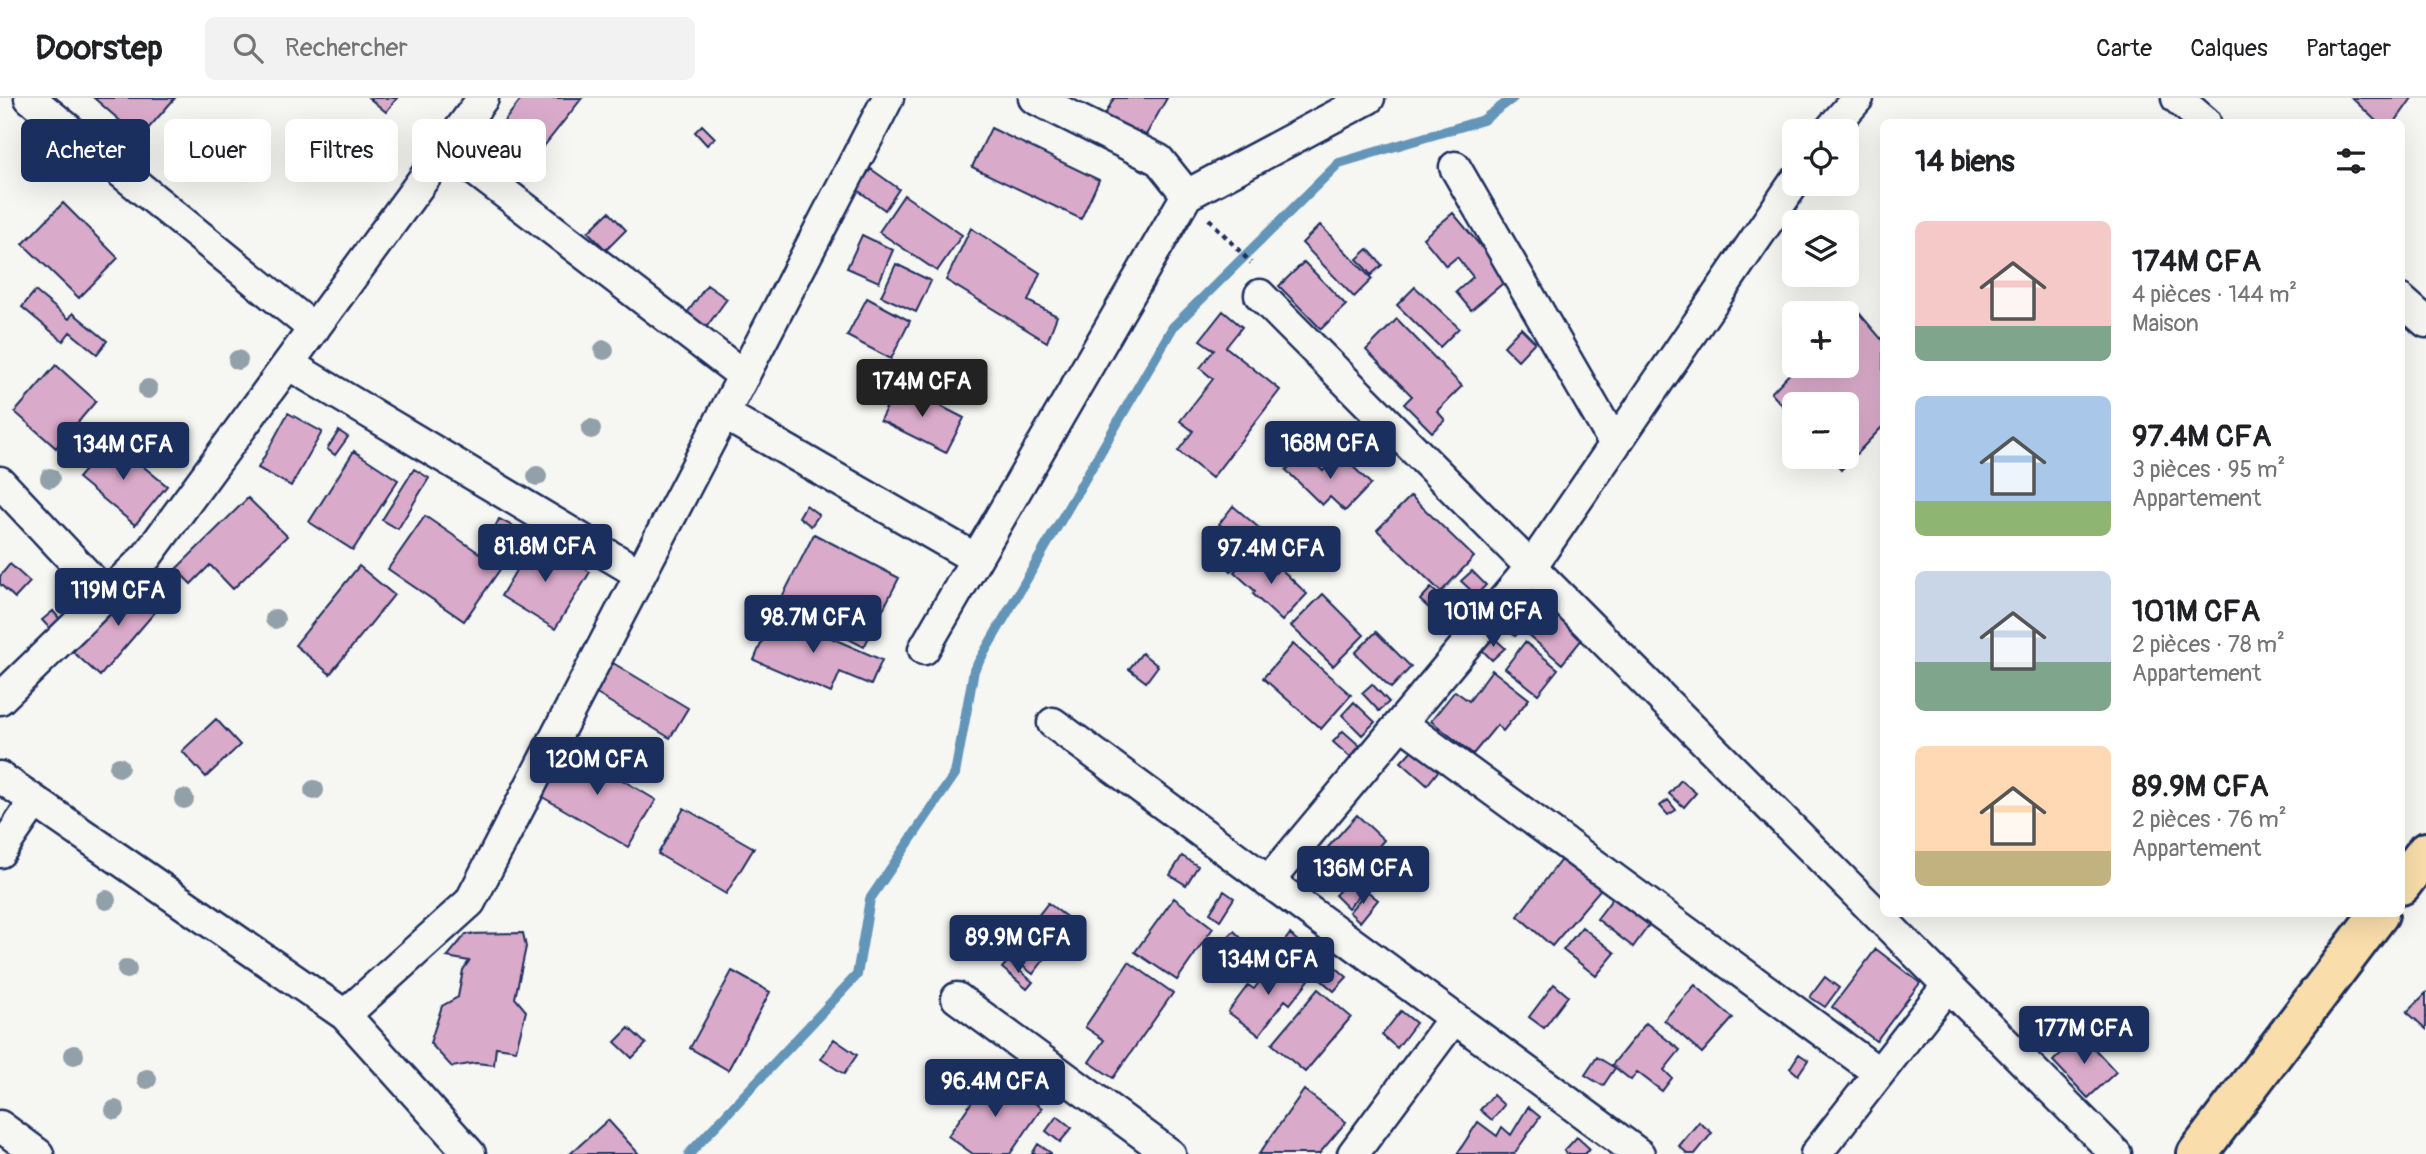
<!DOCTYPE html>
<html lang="fr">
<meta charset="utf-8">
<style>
body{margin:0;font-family:Pangolin,sans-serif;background:#f2f2f2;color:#202124;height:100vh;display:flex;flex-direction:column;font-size:26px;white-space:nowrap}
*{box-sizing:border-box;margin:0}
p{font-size:23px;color:#757577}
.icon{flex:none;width:38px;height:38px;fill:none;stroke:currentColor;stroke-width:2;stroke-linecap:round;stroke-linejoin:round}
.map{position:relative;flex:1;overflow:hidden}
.side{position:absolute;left:1880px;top:21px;width:525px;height:798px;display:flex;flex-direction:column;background:#fff;border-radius:10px;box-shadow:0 7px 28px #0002}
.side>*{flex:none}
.top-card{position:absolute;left:21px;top:21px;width:665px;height:63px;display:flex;gap:14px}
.tools{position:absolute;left:1782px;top:21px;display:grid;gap:14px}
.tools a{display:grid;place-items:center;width:77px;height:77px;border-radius:10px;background:#fff;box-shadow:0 7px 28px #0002;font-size:35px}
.price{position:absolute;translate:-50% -60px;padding:0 16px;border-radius:7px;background:#1b2f5e;color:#fff;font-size:23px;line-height:46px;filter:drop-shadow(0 2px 4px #0008)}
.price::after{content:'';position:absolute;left:50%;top:42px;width:21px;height:16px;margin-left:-10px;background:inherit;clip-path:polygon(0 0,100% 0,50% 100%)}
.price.on{background:#222;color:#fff}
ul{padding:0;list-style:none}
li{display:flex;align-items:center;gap:21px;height:175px;padding:0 35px}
li span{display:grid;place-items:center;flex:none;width:196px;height:140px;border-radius:10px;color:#555}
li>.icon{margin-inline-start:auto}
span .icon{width:84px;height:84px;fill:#fffc;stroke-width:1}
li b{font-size:30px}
h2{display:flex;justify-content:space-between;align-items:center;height:84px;padding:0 35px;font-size:30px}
.chip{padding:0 24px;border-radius:10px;background:#fff;box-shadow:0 7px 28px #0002;font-size:24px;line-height:63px}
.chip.on{background:#1b2f5e;color:#fff}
header{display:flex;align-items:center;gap:42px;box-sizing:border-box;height:98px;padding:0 35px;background:#fff;border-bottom:2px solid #e0e0e0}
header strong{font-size:33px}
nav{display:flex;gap:38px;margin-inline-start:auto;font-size:24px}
.search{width:490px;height:63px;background:#f2f2f2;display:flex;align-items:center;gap:18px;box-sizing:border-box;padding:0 24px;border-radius:10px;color:#757577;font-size:26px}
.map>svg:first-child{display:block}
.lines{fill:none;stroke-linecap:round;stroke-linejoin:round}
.stream{stroke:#6495b9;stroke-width:10}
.building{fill:#daaaca;stroke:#1b2f5e;stroke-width:2}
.minor-casing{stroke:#1b2f5e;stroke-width:35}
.primary-casing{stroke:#1b2f5e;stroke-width:44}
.path{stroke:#1b2f5e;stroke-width:4.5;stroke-dasharray:5 5;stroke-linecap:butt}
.minor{stroke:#f6f6f2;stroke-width:30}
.primary{stroke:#f9deab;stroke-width:38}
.tree{fill:#91a0a9}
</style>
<header>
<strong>Doorstep</strong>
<div class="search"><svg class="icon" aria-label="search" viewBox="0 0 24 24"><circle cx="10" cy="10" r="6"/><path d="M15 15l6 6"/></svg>Rechercher</div>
<nav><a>Carte</a><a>Calques</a><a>Partager</a></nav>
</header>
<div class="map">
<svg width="2426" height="1056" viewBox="0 0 2426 1056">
<rect width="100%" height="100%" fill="#f6f6f2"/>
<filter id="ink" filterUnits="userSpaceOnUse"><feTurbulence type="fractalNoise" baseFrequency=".0143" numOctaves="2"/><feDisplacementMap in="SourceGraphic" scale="14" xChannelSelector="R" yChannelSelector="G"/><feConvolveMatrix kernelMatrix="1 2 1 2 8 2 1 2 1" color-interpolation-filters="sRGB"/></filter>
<g filter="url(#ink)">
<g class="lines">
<!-- stream -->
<path class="stream" d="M689,1056L857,877L870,801L955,676L974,572L1173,229L1339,65L1483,22L1513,0"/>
</g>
<!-- building -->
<path class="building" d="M94,0H175L140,40Z
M369,0H397L386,14Z
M522,0H582L533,62L496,34Z
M1114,0H1167L1142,44L1102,22Z
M2352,0H2412L2395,24H2377Z
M702,27L715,40L707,47L695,34Z
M991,30L1099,82L1081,121L972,69Z
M871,71L899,91L885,112L856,91Z
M904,97L962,137L937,173L879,134Z
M63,105L118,160L79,200L23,146Z
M609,114L626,132L606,152L588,134Z
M1453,115L1508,181L1471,212L1456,194L1473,179L1457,159L1446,168L1423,140Z
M1320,127L1372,181L1354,199L1302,145Z
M971,130L1040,175L1028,203L1057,218L1047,244L946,182Z
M862,137L893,152L879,184L847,170Z
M1368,151L1382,167L1371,177L1357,161Z
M1304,164L1346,207L1321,231L1279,188Z
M896,166L931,183L916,214L881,198Z
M707,187L727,201L704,232L685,218Z
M1415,189L1459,230L1440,249L1397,207Z
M35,193L69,221L73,215L107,243L97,256L70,234L63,243L22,209Z
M867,200L910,223L891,261L847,238Z
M1854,209L1883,243V328L1841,372L1829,359H1846V306H1794V320L1771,295L1797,268H1846V217Z
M1223,213L1242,229L1226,249L1280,292L1212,380L1178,353L1193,333L1180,323L1213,281L1200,270L1214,252L1200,242Z
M1397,221L1462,288L1437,313L1445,322L1432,334L1404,306L1412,298L1366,252Z
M1521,230L1535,244L1518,262L1504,248Z
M56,267L96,303L56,350L15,314Z
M898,286L964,320L946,355L880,322Z
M288,315L322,334L291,388L258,370Z
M339,333L348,339L335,357L327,351Z
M111,342L167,388L135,427L78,380Z
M354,353L398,382L353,452L309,424Z
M1304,355L1323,373L1340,356L1371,386L1345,413L1330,399L1322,407L1286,372Z
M414,371L429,380L398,431L382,422Z
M1411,398L1474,459L1441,494L1377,432Z
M248,400L287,438L233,491L210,467L191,486L176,471Z
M806,407L819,417L811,428L799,419Z
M1233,408L1264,434L1231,473L1226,468L1244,447L1219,426Z
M425,418L501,470L464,523L388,471Z
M499,421L517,430L509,444L492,435Z
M1267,435L1285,453L1275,463L1257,446Z
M814,436L899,480L864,549L779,505Z
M535,440L590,474L555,531L501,498Z
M1252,454L1275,475L1280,470L1307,496L1282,523L1253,496L1255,493L1234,474Z
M10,466L30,484L15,500L0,486V478Z
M359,468L394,497L330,576L295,547Z
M1472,473L1486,487L1476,497L1461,483Z
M135,482L162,506L100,578L73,554Z
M1431,490L1464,519L1453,532L1420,502Z
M1323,496L1364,537L1333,568L1291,528Z
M1548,511L1583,540L1562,566L1527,536Z
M53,513L64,526L54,535L42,522Z
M774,515L882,562L871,587L840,574L831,595L754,562Z
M1511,517L1524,529L1515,538L1502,526Z
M1376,534L1411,569L1391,590L1355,555Z
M1494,540L1505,550L1492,562L1482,552Z
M1525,544L1558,571L1538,596L1505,570Z
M1293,546L1351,597L1321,631L1263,580Z
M1142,555L1158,568L1146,584L1129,571Z
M613,565L688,610L670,640L595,595Z
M1492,572L1529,601L1503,633L1497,627L1473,656L1431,623L1455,593L1469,603Z
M1372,586L1389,604L1379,613L1362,595Z
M1354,604L1375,624L1362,637L1342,617Z
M216,621L240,647L206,679L182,653Z
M1343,633L1360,648L1350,659L1333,644Z
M567,649L656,702L628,749L539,697Z
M1414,650L1439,672L1427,687L1401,664Z
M1681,682L1696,695L1684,709L1669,696Z
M1668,702L1676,712L1668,717L1660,708Z
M684,710L754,750L726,796L658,756Z
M1357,717L1384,742L1373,755L1387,767L1348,810L1335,797L1341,791L1313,766Z
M1566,755L1605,786L1552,848L1518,818Z
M1182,758L1198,768L1186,787L1170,777Z
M1224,793L1234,800L1220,822L1210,815Z
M1367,793L1378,802L1360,824L1349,814Z
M1174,800L1213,830L1177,882L1135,854Z
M1613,800L1649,827L1633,849L1597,821Z
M1048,805L1073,824L1033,876L1008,857Z
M1011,820L1022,829L1002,854L990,845Z
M1582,829L1615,855L1596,878L1563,852Z
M1234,833L1243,842L1231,853L1223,844Z
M523,835L526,849L515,900L526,913L516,952L496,949L494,967L476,965L452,969L430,945L442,908L458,899L463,872L469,863L447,859L466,836Z
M1290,836L1300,845L1285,863L1275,855Z
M1876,851L1920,885L1876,943L1832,909Z
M1008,863L1033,884L1027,891L1002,870Z
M1129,864L1173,895L1113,980L1089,964L1104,942L1085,929Z
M1287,866L1309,882L1290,906L1285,902L1259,937L1228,914L1248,887L1254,891L1272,867L1281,874Z
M1332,866L1347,879L1334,893L1320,881Z
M732,873L770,894L728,972L690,950Z
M1825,879L1839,890L1825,909L1810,899Z
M1554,886L1568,898L1544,930L1529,919Z
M1695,887L1733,920L1702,955L1664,922Z
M1318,891L1351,919L1305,974L1272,946Z
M2426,895V931L2407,914Z
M1401,913L1416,925L1397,950L1382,937Z
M2045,914L2068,936L2055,951L2031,928Z
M1646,925L1680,952L1664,972L1672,980L1662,993L1637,974L1631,982L1612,967Z
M629,930L646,946L632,960L615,944Z
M2081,936L2116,974L2088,1000L2053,963Z
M834,941L857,957L844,976L821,961Z
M1799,956L1808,962L1798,977L1790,970Z
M1597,959L1615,970L1603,988L1585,977Z
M992,975L1042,1010L1010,1056H973L948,1038Z
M1304,992L1346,1024L1319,1056H1259Z
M1493,997L1504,1007L1492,1022L1480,1012Z
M1528,1009L1540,1019L1514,1056H1457L1478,1024L1497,1038L1502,1029L1511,1037Z
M1057,1018L1072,1030L1060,1044L1046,1033Z
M608,1022L639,1056H570Z
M1699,1024L1712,1035L1695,1056H1688L1679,1048Z
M1577,1039L1590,1051L1585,1056H1567L1564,1053Z
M1038,1046L1051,1055V1056H1032Z"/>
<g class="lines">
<!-- minor casing -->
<g class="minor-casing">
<path id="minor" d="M30,0L314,231
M1034,0L1159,62L1187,97
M2177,0L2205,24
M1829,33L1858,0
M446,50L744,278
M1455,69L1615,346
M1260,197L2116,1056
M2401,202L2426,224
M288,266L640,476
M724,316L976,461
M0,384L106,497
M924,551L1187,97L1369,0
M0,601L147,458L483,0
M1053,625L1639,1056
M1401,625L1879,975
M0,679L345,917L470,1056
M0,754L35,703
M1268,784L1531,469L1794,85
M957,900L1170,1056
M345,917L470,804L888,0
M0,1028L38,1056
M1353,1056L1454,920
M1816,1056L1948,887"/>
</g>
<!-- primary casing -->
<g class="primary-casing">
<path id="primary" d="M2401,787L2426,754
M2197,1056L2379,816"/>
</g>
<!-- path -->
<path class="path" d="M1209,121L1251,165"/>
<!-- minor -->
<use href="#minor" class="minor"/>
<!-- primary -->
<use href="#primary" class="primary"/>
</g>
<!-- trees -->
<g class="tree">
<circle cx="604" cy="252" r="10"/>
<circle cx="238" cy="262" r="10"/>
<circle cx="148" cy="291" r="10"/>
<circle cx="591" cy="331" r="10"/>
<circle cx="537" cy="378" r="10"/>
<circle cx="50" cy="380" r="10"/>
<circle cx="529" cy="439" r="10"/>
<circle cx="275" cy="521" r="10"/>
<circle cx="119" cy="669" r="10"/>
<circle cx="314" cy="692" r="10"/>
<circle cx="184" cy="701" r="10"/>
<circle cx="106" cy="802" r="10"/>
<circle cx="127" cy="871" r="10"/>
<circle cx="74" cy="957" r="10"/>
<circle cx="147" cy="981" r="10"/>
<circle cx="115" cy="1012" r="10"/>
</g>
</g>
</svg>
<div class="tools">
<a><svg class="icon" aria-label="locate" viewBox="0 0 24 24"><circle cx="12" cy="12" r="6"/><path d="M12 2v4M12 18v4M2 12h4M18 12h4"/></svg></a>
<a><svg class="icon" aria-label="layers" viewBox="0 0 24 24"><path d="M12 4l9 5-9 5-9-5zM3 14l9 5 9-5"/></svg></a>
<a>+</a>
<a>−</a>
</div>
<b class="price on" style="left:922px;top:321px">174M CFA</b>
<b class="price" style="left:1330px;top:383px">168M CFA</b>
<b class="price" style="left:123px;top:384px">134M CFA</b>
<b class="price" style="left:545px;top:486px">81.8M CFA</b>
<b class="price" style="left:1271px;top:488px">97.4M CFA</b>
<b class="price" style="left:118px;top:530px">119M CFA</b>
<b class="price" style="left:1493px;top:551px">101M CFA</b>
<b class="price" style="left:813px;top:557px">98.7M CFA</b>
<b class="price" style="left:597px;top:699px">120M CFA</b>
<b class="price" style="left:1363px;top:808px">136M CFA</b>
<b class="price" style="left:1018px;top:877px">89.9M CFA</b>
<b class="price" style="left:1268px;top:899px">134M CFA</b>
<b class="price" style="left:2084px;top:968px">177M CFA</b>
<b class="price" style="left:995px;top:1021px">96.4M CFA</b>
<div class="top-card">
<a class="chip on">Acheter</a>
<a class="chip">Louer</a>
<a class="chip">Filtres</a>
<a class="chip">Nouveau</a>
</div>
<section class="side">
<h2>14 biens<svg class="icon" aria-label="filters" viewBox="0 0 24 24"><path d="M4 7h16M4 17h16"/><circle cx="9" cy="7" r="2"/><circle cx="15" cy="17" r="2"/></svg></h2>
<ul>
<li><span style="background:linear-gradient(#f6c9c9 75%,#7fa58c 0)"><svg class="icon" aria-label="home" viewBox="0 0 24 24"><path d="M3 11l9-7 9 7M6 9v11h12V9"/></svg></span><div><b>174M CFA</b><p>4 pièces · 144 m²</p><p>Maison</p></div></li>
<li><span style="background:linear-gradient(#a9c7e8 75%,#8fb573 0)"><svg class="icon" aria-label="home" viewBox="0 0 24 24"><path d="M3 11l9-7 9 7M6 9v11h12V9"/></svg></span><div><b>97.4M CFA</b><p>3 pièces · 95 m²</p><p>Appartement</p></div></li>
<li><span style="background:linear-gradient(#c9d6e8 65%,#7fa58c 0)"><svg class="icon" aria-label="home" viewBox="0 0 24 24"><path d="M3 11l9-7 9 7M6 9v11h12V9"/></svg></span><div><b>101M CFA</b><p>2 pièces · 78 m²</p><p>Appartement</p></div></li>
<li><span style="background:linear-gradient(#ffd9b3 75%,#c2b280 0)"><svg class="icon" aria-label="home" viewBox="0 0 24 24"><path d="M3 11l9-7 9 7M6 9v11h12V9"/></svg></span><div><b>89.9M CFA</b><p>2 pièces · 76 m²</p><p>Appartement</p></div></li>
</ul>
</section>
</div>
